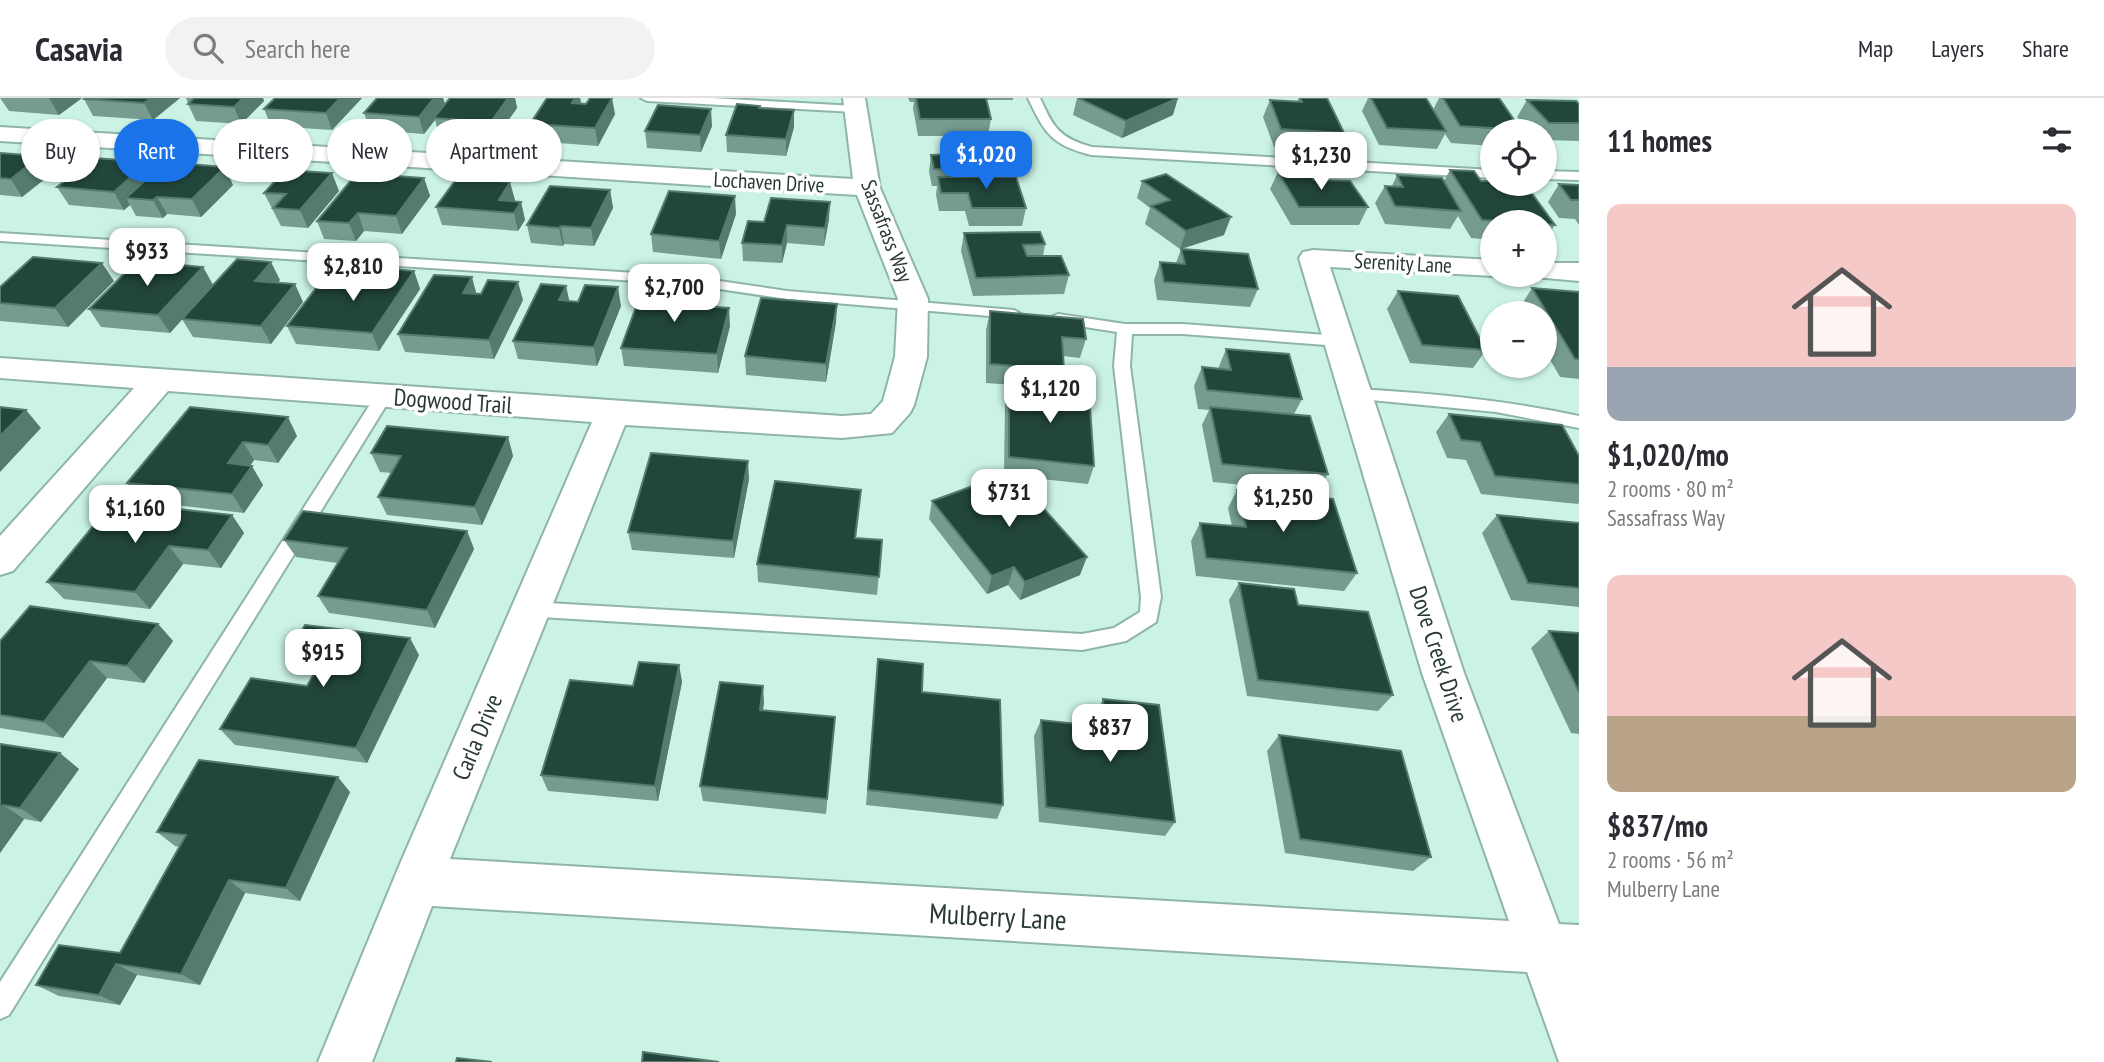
<!DOCTYPE html>
<meta charset="utf-8">
<style>
body{margin:0;font-family:"PT Sans Narrow",sans-serif;background:#f2f2f3;color:#2b2b33;height:100vh;display:flex;flex-direction:column;font-size:26px;white-space:nowrap}
*{box-sizing:border-box;margin:0}
p{font-size:23px;color:#7c7c81}
.icon{flex:none;width:38px;height:38px;fill:none;stroke:currentColor;stroke-width:2;stroke-linecap:round;stroke-linejoin:round}
.map{position:relative;flex:1;overflow:hidden}
.panel{display:flex;flex-direction:column;background:#fff;width:525px}
.panel>*{flex:none}
.guide{position:absolute;left:21px;top:21px;width:665px;height:63px;display:flex;gap:14px}
.buttons{position:absolute;left:1480px;top:21px;display:grid;gap:14px}
.buttons a{display:grid;place-items:center;width:77px;height:77px;border-radius:50%;background:#fff;box-shadow:0 2px 5px #0004;font-size:35px}
.price{position:absolute;translate:-50% -60px;padding:0 16px;border-radius:14px;background:#fff;color:#222;font-size:23px;line-height:46px;filter:drop-shadow(0 2px 4px #0008)}
.price::after{content:'';position:absolute;left:50%;top:42px;width:21px;height:16px;margin-left:-10px;background:inherit;clip-path:polygon(0 0,100% 0,50% 100%)}
.price.on{background:#1a73e8;color:#fff}
ul{padding:0;list-style:none}
li{display:grid;align-content:center;gap:14px;height:371px;padding:0 28px}
li span{display:grid;place-items:center;height:217px;border-radius:14px;color:#555}
li>.icon{margin-inline-start:auto}
span .icon{width:126px;height:126px;fill:#fffc;stroke-width:1}
li b{font-size:30px}
h2{display:flex;justify-content:space-between;align-items:center;height:84px;padding:0 28px;font-size:30px}
.pill{padding:0 24px;border-radius:32px;background:#fff;box-shadow:0 2px 5px #0004;font-size:24px;line-height:63px}
.pill.on{background:#1a73e8;color:#fff}
header{display:flex;align-items:center;gap:42px;box-sizing:border-box;height:98px;padding:0 35px;background:#fff;border-bottom:2px solid #e1e1e2}
header strong{font-size:33px}
nav{display:flex;gap:38px;margin-inline-start:auto;font-size:24px}
.search{width:490px;height:63px;background:#f2f2f3;display:flex;align-items:center;gap:18px;box-sizing:border-box;padding:0 24px;border-radius:38px;color:#7c7c81;font-size:26px}
main{display:flex;flex:1;min-height:0}
.map>svg:first-child{display:block}
.lines{fill:none;stroke-linecap:round;stroke-linejoin:round}
.lane-casing{stroke:#8eb5a7;stroke-width:4}
.street-casing{stroke:#8eb5a7;stroke-width:4}
.lane{fill:#fff;fill-rule:evenodd}
.street{fill:#fff;fill-rule:evenodd}
.wall{fill:#769c90}
.shaded-wall{fill:#557a6e}
.building{fill:#22463b;stroke:#557a6e;stroke-width:2}
.labels{text-anchor:middle;dominant-baseline:central;stroke-width:7;stroke-linejoin:round;paint-order:stroke}
.far-street-label{font-size:21px;fill:#293933;stroke:#fff}
.street-label{font-size:24px;fill:#293933;stroke:#fff}
.near-street-label{font-size:28px;fill:#293933;stroke:#fff}
</style>
<header>
<strong>Casavia</strong>
<div class="search"><svg class="icon" aria-label="search" viewBox="0 0 24 24"><circle cx="10" cy="10" r="6"/><path d="M15 15l6 6"/></svg>Search here</div>
<nav><a>Map</a><a>Layers</a><a>Share</a></nav>
</header>
<main>
<div class="map">
<svg width="1579" height="964" viewBox="0 0 1579 964">
<rect width="100%" height="100%" fill="#cbf3e4"/>
<g class="lines">
<!-- lane casing -->
<g class="lane-casing">
<path id="lane" d="M641,0H712L855,8L861,11L855,14L647,3Z
M1028,0H1040C1053,29 1059,40 1092,49L1493,72V80L1091,57C1052,47 1045,36 1028,0Z
M1545,73L1579,74V82L1545,81Z
M0,135L685,178L787,193L1014,212L1021,216L1014,220L787,201L685,186L0,143Z
M1058,216L1125,226H1183L1339,238L1347,243L1339,248L1183,236H1132L1130,268L1161,499L1156,524L1126,543L1082,552L524,518L521,512L524,506L531,504L1082,536L1114,530L1140,514L1141,499L1114,268L1117,234L1053,224L1051,221L1053,218Z
M1356,291C1431,295 1505,302 1579,318V330L1496,314L1350,300L1348,296Z
M384,293L392,298L9,917L0,921V884L378,294Z"/>
</g>
<!-- street casing -->
<g class="street-casing">
<path id="street" d="M843,0H865L880,90L928,201L927,259L914,307L910,315L892,335L842,340L625,327L450,761L1509,823L1422,575L1299,160L1303,154L1313,152L1493,162V177H1500L1493,178L1330,169L1464,575L1559,826L1579,827V964H1559L1527,874L432,808L372,964H318L400,766L592,324L168,293L13,473L0,477V438L134,290L0,280V260L842,318L871,316L883,303L895,259L898,201L857,97L0,43V29L853,81Z
M1545,165H1579V183L1535,179L1533,177H1545Z"/>
</g>
<!-- lane -->
<use href="#lane" class="lane"/>
<!-- street -->
<use href="#street" class="street"/>
</g>
<!-- wall -->
<path class="wall" d="M0,0H82L59,17L9,13Z
M85,0H180L153,22L93,18L84,1Z
M186,0H263L264,3L241,26L196,23L188,6V5Z
M275,0H362L332,32L271,28L264,11Z
M377,0H443L445,7L450,0H515L517,10L495,41L439,37L435,22L424,36L370,32L364,15Z
M547,0H580L581,6H586L615,16L598,48L533,43L530,26Z
M908,0H1013V2H986L991,21L988,37L1021,51L1018,69H1009L1008,79L1026,110L1022,128H969L965,113H939L936,97L937,88H932L929,74L931,57L951,56L953,38H918L913,10L914,4H910Z
M1077,0L1173,17L1122,40L1073,17Z
M1299,0H1327L1344,35L1336,53L1274,49L1263,19L1270,2L1297,3Z
M1368,0H1426L1433,12L1439,0H1492L1521,32V33H1493V48L1451,45L1445,36L1437,51L1379,47L1362,13Z
M1527,2L1579,6V43L1545,42V33H1530L1517,19Z
M760,8V10L794,29L786,58L727,54L726,37Z
M712,28L701,54L647,50L645,33Z
M0,55L40,58L51,76L22,99L0,97Z
M1450,72L1481,83L1555,127L1545,141V124H1493V142L1471,140L1458,118L1450,131L1385,126L1375,105L1385,88H1392L1397,77L1444,83Z
M1278,74L1314,82L1368,109L1359,127H1291L1270,91Z
M154,75L233,87L201,119L167,116L163,120L136,118L130,107L124,112L69,107L57,89Z
M424,80L430,98L402,136L364,133L356,143L324,141L317,123Z
M1142,83L1224,137L1182,151L1258,191L1250,209L1157,202L1154,182L1160,164L1176,165L1181,151H1180L1145,126L1150,110L1137,100Z
M1559,86L1579,87V127L1575,121L1559,120L1548,104Z
M610,92L613,110L594,148L564,146L563,148L531,145L527,127Z
M339,93L308,130L281,128L264,95Z
M515,102L514,103L521,104L525,122L518,133L442,127L436,109Z
M736,116L721,161L653,154L651,136Z
M829,121L824,148L787,145L782,165L743,163L742,145L764,124Z
M964,135L1045,146L1043,158L1069,177L1064,196L973,198L961,153Z
M203,169L213,187L170,235L101,229L89,211Z
M414,173L420,191L379,253L296,246L287,228L358,188Z
M280,182L278,185L303,204L271,246L193,239L182,221Z
M114,183L68,229L0,223V189Z
M566,188L569,203L621,208L597,268L518,261L513,243Z
M1532,190L1579,194V281L1560,279L1545,253V215H1523L1520,209Z
M1398,193L1486,252L1473,270L1410,265L1387,211Z
M477,196L523,202L494,261L405,254L398,236Z
M990,213L1086,241L1080,260L1063,258L1064,272L1059,290L986,285V232Z
M836,224L826,284L746,277L745,258Z
M730,228L718,275L624,268L621,250Z
M1226,251L1302,301L1294,316L1328,376L1317,394L1213,384L1202,327L1209,312L1198,311L1194,288L1202,269L1218,271Z
M1009,287L1094,368L1088,386L1014,378L1080,477L1020,502L1008,487L987,496L929,421L932,403L1004,377L1005,305Z
M190,309L297,338L278,365L254,362L250,368L263,387L244,415L141,403L127,385Z
M1449,316L1579,358V404L1578,406L1481,396L1466,362L1447,360L1436,334Z
M508,339L513,358L482,427L387,417L378,399L392,375L380,374L371,355Z
M749,381L734,460L632,452L628,434Z
M861,392L856,440L882,442L877,497L758,484L757,466Z
M1237,392L1357,475L1344,493L1196,478L1191,443L1200,425L1232,428L1228,410Z
M232,417L244,435L221,470L183,466L150,511L64,501L47,484Z
M1497,417L1579,425V509L1511,502L1482,435Z
M467,433L474,451L435,530L329,515L318,498L337,465L296,459L284,442Z
M1239,485L1298,507L1393,597L1378,613L1247,598L1229,502Z
M158,526L173,543L144,585L107,580L63,640L0,630V543Z
M1549,533L1579,535V636L1571,635L1531,550Z
M419,557L367,665L235,647L220,631L307,588L314,577L299,575L287,558Z
M878,561L922,594L1003,707L997,721L866,707Z
M679,567L682,584L658,703L548,693L541,677L633,588Z
M763,588V612L835,619L826,716L703,703L700,688Z
M1103,601L1175,724L1165,738L1039,724L1034,638L1041,622L1096,628L1095,618Z
M1279,637L1431,759L1413,773L1285,755L1267,653Z
M0,646L79,671L41,724L24,721L0,755Z
M350,694L300,803L245,795L200,887L137,877L120,907L59,898L36,887L120,855L179,749L175,748L157,734Z"/>
<!-- shaded-wall -->
<path class="shaded-wall" d="M49,0H82L59,17Z
M151,0H180L153,22L144,5Z
M243,0H263L264,3L241,26L234,9Z
M340,0H362L332,32L326,15Z
M434,0H443L446,9L434,20L435,22L424,36L419,19Z
M508,0H515L517,10L495,41L491,24Z
M575,0H580L582,11L572,5Z
M612,0L615,16L598,48L595,30Z
M1178,0L1173,17L1122,40L1126,23Z
M711,11L712,28L701,54L700,37Z
M794,12V29L786,58V41Z
M40,58L51,76L22,99L11,81Z
M148,64L157,81L126,100L130,107L124,112L114,94Z
M225,69L233,87L201,119L192,101Z
M332,75L339,93L308,130L300,112Z
M424,80L430,98L402,136L396,118Z
M510,84L515,102L507,114L499,102Z
M610,92L613,110L594,148L591,130Z
M735,98L736,116L721,161L719,143Z
M157,99L167,116L163,120L153,102Z
M521,104L525,122L518,133L514,115Z
M830,104L829,121L824,148L825,130Z
M358,115L364,133L356,143L349,125Z
M1231,119L1224,137L1180,151L1186,133Z
M787,127V145L782,165V147Z
M561,128L564,146L563,148L559,130Z
M271,164L280,182L264,201L255,183Z
M102,165L114,183L68,229L55,210Z
M203,169L213,187L170,235L158,217Z
M414,173L420,191L379,253L372,235Z
M472,179L477,198L463,195Z
M518,184L523,202L494,261L489,242Z
M295,186L303,204L271,246L261,228Z
M566,188L570,206L559,202Z
M618,189L621,208L597,268L594,249Z
M681,190L683,208L676,206Z
M837,206L836,224L826,284V266Z
M729,210L730,228L718,275L717,256Z
M26,312L41,330L0,374V338Z
M288,319L297,338L278,365L268,347Z
M508,339L513,358L482,427L475,409Z
M243,344L254,362L239,384L228,365Z
M748,363L749,381L734,460L733,443Z
M252,368L263,387L244,415L232,396Z
M232,417L244,435L221,470L208,452Z
M467,433L474,451L435,530L427,512Z
M169,448L183,466L150,511L135,494Z
M1087,459L1080,477L1020,502L1025,484Z
M1014,469L1008,487L987,496L992,478Z
M158,526L173,543L144,585L127,568Z
M410,540L419,557L367,665L356,650Z
M90,563L107,580L63,640L44,624Z
M679,567L682,584L658,703L655,688Z
M763,588L764,605L761,628L760,612Z
M60,655L79,671L41,724L20,710Z
M338,679L350,694L300,803L286,790Z
M3,707L24,721L0,755V710Z
M229,782L245,795L200,887L181,876Z
M116,866L137,877L120,907L99,897Z"/>
<!-- building -->
<path class="building" d="M85,0H151L144,5L84,1Z
M194,0H243L234,9L188,6Z
M275,0H340L326,15L264,11Z
M377,0H434L419,19L364,15Z
M450,0H508L491,24L434,20Z
M547,0H575L572,5L586,6L590,0H612L595,30L530,26Z
M916,0H986L991,21H920Z
M1078,0H1178L1126,23Z
M1300,0H1327L1344,35L1281,31L1270,2L1302,4Z
M1371,0H1426L1446,33L1387,30Z
M1443,0H1499L1521,32L1460,28Z
M1527,2L1576,3L1579,6V25H1549Z
M737,6L760,8L759,10L794,12L786,41L726,37Z
M658,7L711,11L700,37L645,33Z
M1016,37L1021,51H1003L1010,70L934,71L931,57L958,56L953,38Z
M0,55L40,58L11,81L0,80Z
M94,60L148,64L114,94L57,89Z
M165,64L225,69L192,101L157,99L153,102L126,100Z
M285,72L332,75L300,112L273,110L286,96L264,95Z
M1450,72L1474,73L1481,83H1493V86H1525L1555,127L1545,126V124H1515L1482,122Z
M1278,74H1309L1314,82L1350,83L1368,109H1299Z
M357,75L424,80L396,118L358,115L349,125L317,123Z
M1166,76L1231,119L1186,133L1151,108L1170,102L1142,83Z
M1397,77L1442,80L1461,113L1395,108L1385,88L1403,89Z
M938,79H1016L1026,110H972L968,95H941Z
M457,80L510,84L499,102L521,104L514,115L436,109Z
M1559,86L1579,87V102H1571Z
M550,88L610,92L591,130L561,128L559,130L527,127Z
M669,93L735,98L719,143L651,136Z
M771,100L830,104L825,130L787,127L782,147L742,145L748,123L764,124Z
M1040,134L1045,146L1023,147L1027,158H1061L1069,177L976,180L964,135Z
M1181,151L1248,156L1258,191L1164,184L1160,164L1185,166Z
M33,159L102,165L55,210L0,205V189Z
M237,161L271,164L255,183L295,186L261,228L182,221Z
M137,163L203,169L158,217L89,211Z
M372,169L414,173L372,235L287,228L320,185L358,188Z
M434,177L472,179L463,195L481,196L488,182L518,184L489,242L398,236Z
M541,186L566,188L559,202L578,204L585,187L618,189L594,249L513,243Z
M644,187L681,190L676,206L729,210L717,256L621,250Z
M1532,190L1579,194V261H1575Z
M1398,193L1458,198L1486,252L1422,247Z
M761,200L837,206L826,266L745,258Z
M990,213L1083,221L1086,241L1062,239L1064,272L990,266Z
M1226,251L1289,256L1302,301L1207,292L1202,269L1231,272Z
M1009,287L1089,294L1094,368L1009,359Z
M0,309L26,312L0,338Z
M190,309L288,319L268,347L243,344L228,365L252,368L232,396L127,385Z
M1210,309L1310,318L1328,376L1222,366Z
M1449,316L1562,327L1579,358V386L1495,378L1480,344L1461,342Z
M387,328L508,339L475,409L378,399L401,358L371,355Z
M651,355L748,363L733,443L628,434Z
M1011,374L1087,459L1025,484L1014,469L992,478L932,403Z
M775,383L861,392L855,440L882,442L879,479L757,466Z
M1237,392L1333,401L1357,475L1206,460L1200,425L1246,429Z
M113,404L232,417L208,452L169,448L135,494L47,484Z
M303,413L467,433L427,512L318,498L347,450L284,442Z
M1497,417L1579,425V490L1528,485Z
M1239,485L1294,491L1298,507L1368,514L1393,597L1258,582Z
M30,508L158,526L127,568L90,563L44,624L0,617V543Z
M305,527L410,540L356,650L220,631L251,580L307,588L322,562L287,558Z
M1549,533L1579,535V594Z
M878,561L923,566L922,594L1000,602L1003,707L868,692Z
M639,564L679,567L655,688L541,677L570,582L633,588Z
M720,584L763,588L760,612L835,619L827,701L700,688Z
M1103,601L1159,607L1175,724L1046,709L1041,622L1106,629Z
M1279,637L1401,653L1431,759L1300,741Z
M0,646L60,655L20,710L3,707L0,710Z
M199,662L338,679L286,790L229,782L181,876L116,866L99,897L36,887L59,847L120,855L186,737L157,734Z
M643,954L719,964H642Z
M457,960L492,964H456Z"/>
<g class="labels">
<!-- far-street labels -->
<g class="far-street-label">
<text transform="translate(769 84) rotate(3)">Lochaven Drive</text>
<text transform="translate(887 133) rotate(69)">Sassafrass Way</text>
<text transform="translate(1403 165) rotate(3)">Serenity Lane</text>
</g>
<!-- street labels -->
<g class="street-label">
<text transform="translate(453 303) rotate(4)">Dogwood Trail</text>
<text transform="translate(1439 556) rotate(72)">Dove Creek Drive</text>
<text transform="translate(477 639) rotate(-67)">Carla Drive</text>
</g>
<!-- near-street labels -->
<g class="near-street-label">
<text transform="translate(998 818) rotate(3)">Mulberry Lane</text>
</g>
</g>
</svg>
<div class="buttons">
<a><svg class="icon" aria-label="locate" viewBox="0 0 24 24"><circle cx="12" cy="12" r="6"/><path d="M12 2v4M12 18v4M2 12h4M18 12h4"/></svg></a>
<a>+</a>
<a>−</a>
</div>
<b class="price on" style="left:986px;top:93px">$1,020</b>
<b class="price" style="left:1321px;top:94px">$1,230</b>
<b class="price" style="left:147px;top:190px">$933</b>
<b class="price" style="left:353px;top:205px">$2,810</b>
<b class="price" style="left:674px;top:226px">$2,700</b>
<b class="price" style="left:1050px;top:327px">$1,120</b>
<b class="price" style="left:1009px;top:431px">$731</b>
<b class="price" style="left:1283px;top:436px">$1,250</b>
<b class="price" style="left:135px;top:447px">$1,160</b>
<b class="price" style="left:323px;top:591px">$915</b>
<b class="price" style="left:1110px;top:666px">$837</b>
<div class="guide">
<a class="pill">Buy</a>
<a class="pill on">Rent</a>
<a class="pill">Filters</a>
<a class="pill">New</a>
<a class="pill">Apartment</a>
</div>
</div>
<section class="panel">
<h2>11 homes<svg class="icon" aria-label="filters" viewBox="0 0 24 24"><path d="M4 7h16M4 17h16"/><circle cx="9" cy="7" r="2"/><circle cx="15" cy="17" r="2"/></svg></h2>
<ul>
<li><span style="background:linear-gradient(#f6c9c9 75%,#9aa5b1 0)"><svg class="icon" aria-label="home" viewBox="0 0 24 24"><path d="M3 11l9-7 9 7M6 9v11h12V9"/></svg></span><div><b>$1,020/mo</b><p>2 rooms · 80 m²</p><p>Sassafrass Way</p></div></li>
<li><span style="background:linear-gradient(#f6c9c9 65%,#b9a48a 0)"><svg class="icon" aria-label="home" viewBox="0 0 24 24"><path d="M3 11l9-7 9 7M6 9v11h12V9"/></svg></span><div><b>$837/mo</b><p>2 rooms · 56 m²</p><p>Mulberry Lane</p></div></li>
</ul>
</section>
</main>
